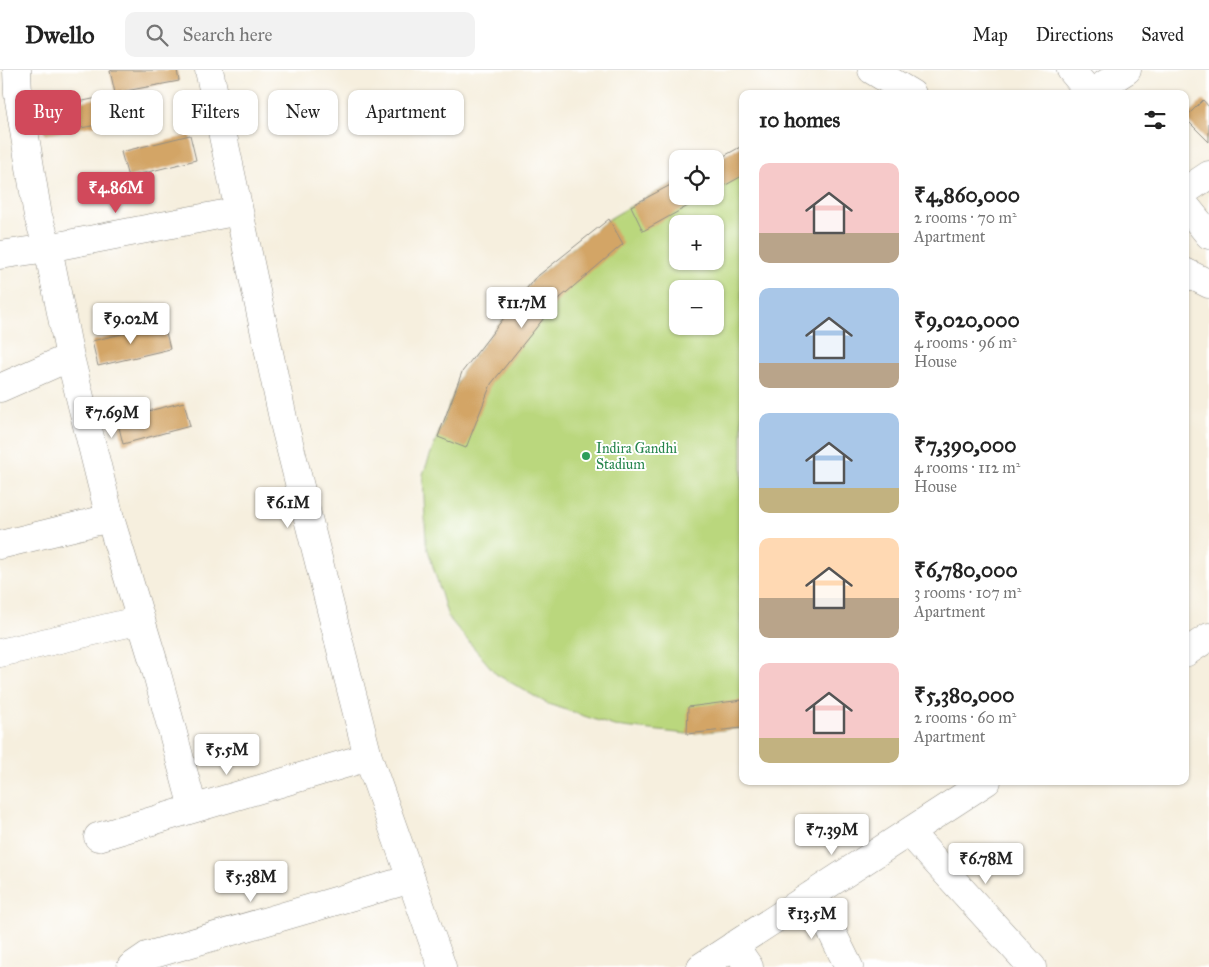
<!DOCTYPE html>
<meta charset="utf-8">
<style>
body{margin:0;font-family:"IM FELL Great Primer",serif;background:#f2f2f2;color:#222;height:100vh;display:flex;flex-direction:column;font-size:19px;white-space:nowrap}
*{box-sizing:border-box;margin:0}
p{font-size:16px;color:#767676}
.icon{flex:none;width:28px;height:28px;fill:none;stroke:currentColor;stroke-width:2;stroke-linecap:round;stroke-linejoin:round}
.map{position:relative;flex:1;overflow:hidden}
.drawer{position:absolute;left:739px;top:20px;width:450px;height:695px;display:flex;flex-direction:column;background:#fff;border-radius:10px;box-shadow:0 1px 4px #0004}
.drawer>*{flex:none}
.guide{position:absolute;left:15px;top:20px;width:475px;height:45px;display:flex;gap:10px}
.fabs{position:absolute;left:669px;top:80px;display:grid;gap:10px}
.fabs a{display:grid;place-items:center;width:55px;height:55px;border-radius:10px;background:#fff;box-shadow:0 1px 4px #0004;font-size:25px}
.price{position:absolute;translate:-50% -42px;padding:0 11px;border-radius:5px;background:#fff;color:#222;font-size:16px;line-height:32px;filter:drop-shadow(0 1px 2px #0008)}
.price::after{content:'';position:absolute;left:50%;top:30px;width:15px;height:11px;margin-left:-8px;background:inherit;clip-path:polygon(0 0,100% 0,50% 100%)}
.price.active{background:#d1495b;color:#fff}
ul{padding:0;list-style:none}
li{display:flex;align-items:center;gap:15px;height:125px;padding:0 20px}
li span{display:grid;place-items:center;flex:none;width:140px;height:100px;border-radius:10px;color:#555}
li>.icon{margin-inline-start:auto}
span .icon{width:60px;height:60px;fill:#fffc;stroke-width:1}
li b{font-size:21px}
h2{display:flex;justify-content:space-between;align-items:center;height:60px;padding:0 20px;font-size:21px}
.pill{padding:0 18px;border-radius:10px;background:#fff;box-shadow:0 1px 4px #0004;font-size:18px;line-height:45px}
.pill.active{background:#d1495b;color:#fff}
header{display:flex;align-items:center;gap:30px;box-sizing:border-box;height:70px;padding:0 25px;background:#fff;border-bottom:1px solid #e0e0e0}
header strong{font-size:24px}
nav{display:flex;gap:28px;margin-inline-start:auto;font-size:18px}
.search{width:350px;height:45px;background:#f2f2f2;display:flex;align-items:center;gap:12px;box-sizing:border-box;padding:0 18px;border-radius:10px;color:#767676;font-size:19px}
.map>svg:first-child{display:block}
.green{fill:#bad77d;stroke:#728154;fill-rule:evenodd}
.building{fill:#d3a566}
.lines{fill:none;stroke-linecap:round;stroke-linejoin:round}
.minor-casing{stroke:#908d84;stroke-width:29}
.minor{stroke:#fff;stroke-width:28}
.leisure-dot{fill:#2e9e5b;stroke:#fff;stroke-width:2}
.labels{text-anchor:middle;dominant-baseline:central;stroke-width:4;stroke-linejoin:round;paint-order:stroke}
.leisure-label{font-size:14px;fill:#27864d;stroke:#fff;text-anchor:start}
</style>
<header>
<strong>Dwello</strong>
<div class="search"><svg class="icon" aria-label="search" viewBox="0 0 24 24"><circle cx="10" cy="10" r="6"/><path d="M15 15l6 6"/></svg>Search here</div>
<nav><a>Map</a><a>Directions</a><a>Saved</a></nav>
</header>
<div class="map">
<svg width="1209" height="897" viewBox="0 0 1209 897">
<rect width="100%" height="100%" fill="#fff"/>
<filter id="ink" filterUnits="userSpaceOnUse"><feTurbulence type="fractalNoise" baseFrequency=".02" numOctaves="2"/><feDisplacementMap in="SourceGraphic" scale="10" xChannelSelector="R" yChannelSelector="G"/><feConvolveMatrix kernelMatrix="1 2 1 2 8 2 1 2 1" color-interpolation-filters="sRGB"/></filter>
<filter id="wash" filterUnits="userSpaceOnUse"><feTurbulence type="fractalNoise" baseFrequency=".0096" numOctaves="4" result="noise"/><feDisplacementMap in="SourceGraphic" scale="20" xChannelSelector="R" yChannelSelector="G"/><feGaussianBlur stdDeviation="1.12" result="paint"/><feColorMatrix in="noise" values="0 0 0 0 0 0 0 0 0 0 0 0 0 0 0 0 0 1.4 0 .05"/><feComposite in="paint" operator="in"/></filter>
<g filter="url(#wash)">
<rect width="100%" height="100%" fill="#f6efde"/>
<!-- green -->
<path class="green" d="M742,77V658L687,664L614,656L548,634L496,604L448,547L426,473L423,404L462,302L534,209L609,149L631,136L677,111L678,126H715V91ZM678,154H715V191H678ZM678,219H715V256H678Z"/>
<g id="blocks">
<!-- building -->
<path class="building" d="M113,0H177L179,11L115,23L110,1Z
M107,26L112,52L45,65L40,40Z
M1203,30L1209,37V72L1185,48Z
M190,65L196,90L128,107L121,82Z
M742,76V106L715,121V91Z
M678,111V126H706L643,161L631,136Z
M609,149L623,174L560,228L491,314L466,378L438,367L462,302L534,209Z
M164,254L170,279L98,296L92,271Z
M184,332L190,356L123,374L117,349Z
M742,630V658L687,664L688,637Z"/>
</g>
</g>
<g filter="url(#ink)">
<use href="#blocks" fill-opacity="0" stroke="#908d84" stroke-width="1"/>
<g class="lines">
<!-- minor casing -->
<g class="minor-casing">
<path id="minor" d="M17,0L18,24L38,146L48,178L70,287L110,448L156,600L193,738
M209,0L284,353L368,687L442,897
M872,0L912,24
M1071,0L1091,24
M1091,23L1127,0
M1185,121L1209,105
M1185,135L1209,165
M0,185L48,178L239,141
M1185,202L1209,214
M0,318L70,287
M0,475L110,448
M0,583L141,550
M1185,583L1209,567
M909,762L1032,897
M98,767L368,687
M813,824L849,897
M734,875L749,897
M131,897L147,886L411,809
M701,897L987,711"/>
</g>
<!-- minor -->
<use href="#minor" class="minor"/>
</g>
</g>
<!-- markers -->
<circle class="leisure-dot" cx="586" cy="386" r="5"/>
<g class="labels">
<!-- leisure labels -->
<g class="leisure-label">
<text x="596" y="378">Indira Gandhi<tspan x="596" dy="16">Stadium</tspan></text>
</g>
</g>
</svg>
<div class="fabs">
<a><svg class="icon" aria-label="locate" viewBox="0 0 24 24"><circle cx="12" cy="12" r="6"/><path d="M12 2v4M12 18v4M2 12h4M18 12h4"/></svg></a>
<a>+</a>
<a>−</a>
</div>
<b class="price active" style="left:116px;top:144px">₹4.86M</b>
<b class="price" style="left:522px;top:259px">₹11.7M</b>
<b class="price" style="left:131px;top:275px">₹9.02M</b>
<b class="price" style="left:112px;top:369px">₹7.69M</b>
<b class="price" style="left:288px;top:459px">₹6.1M</b>
<b class="price" style="left:227px;top:706px">₹5.5M</b>
<b class="price" style="left:832px;top:786px">₹7.39M</b>
<b class="price" style="left:986px;top:815px">₹6.78M</b>
<b class="price" style="left:251px;top:833px">₹5.38M</b>
<b class="price" style="left:812px;top:870px">₹13.5M</b>
<div class="guide">
<a class="pill active">Buy</a>
<a class="pill">Rent</a>
<a class="pill">Filters</a>
<a class="pill">New</a>
<a class="pill">Apartment</a>
</div>
<section class="drawer">
<h2>10 homes<svg class="icon" aria-label="filters" viewBox="0 0 24 24"><path d="M4 7h16M4 17h16"/><circle cx="9" cy="7" r="2"/><circle cx="15" cy="17" r="2"/></svg></h2>
<ul>
<li><span style="background:linear-gradient(#f6c9c9 70%,#b9a48a 0)"><svg class="icon" aria-label="home" viewBox="0 0 24 24"><path d="M3 11l9-7 9 7M6 9v11h12V9"/></svg></span><div><b>₹4,860,000</b><p>2 rooms · 70 m²</p><p>Apartment</p></div></li>
<li><span style="background:linear-gradient(#a9c7e8 75%,#b9a48a 0)"><svg class="icon" aria-label="home" viewBox="0 0 24 24"><path d="M3 11l9-7 9 7M6 9v11h12V9"/></svg></span><div><b>₹9,020,000</b><p>4 rooms · 96 m²</p><p>House</p></div></li>
<li><span style="background:linear-gradient(#a9c7e8 75%,#c2b280 0)"><svg class="icon" aria-label="home" viewBox="0 0 24 24"><path d="M3 11l9-7 9 7M6 9v11h12V9"/></svg></span><div><b>₹7,390,000</b><p>4 rooms · 112 m²</p><p>House</p></div></li>
<li><span style="background:linear-gradient(#ffd9b3 60%,#b9a48a 0)"><svg class="icon" aria-label="home" viewBox="0 0 24 24"><path d="M3 11l9-7 9 7M6 9v11h12V9"/></svg></span><div><b>₹6,780,000</b><p>3 rooms · 107 m²</p><p>Apartment</p></div></li>
<li><span style="background:linear-gradient(#f6c9c9 75%,#c2b280 0)"><svg class="icon" aria-label="home" viewBox="0 0 24 24"><path d="M3 11l9-7 9 7M6 9v11h12V9"/></svg></span><div><b>₹5,380,000</b><p>2 rooms · 60 m²</p><p>Apartment</p></div></li>
</ul>
</section>
</div>
